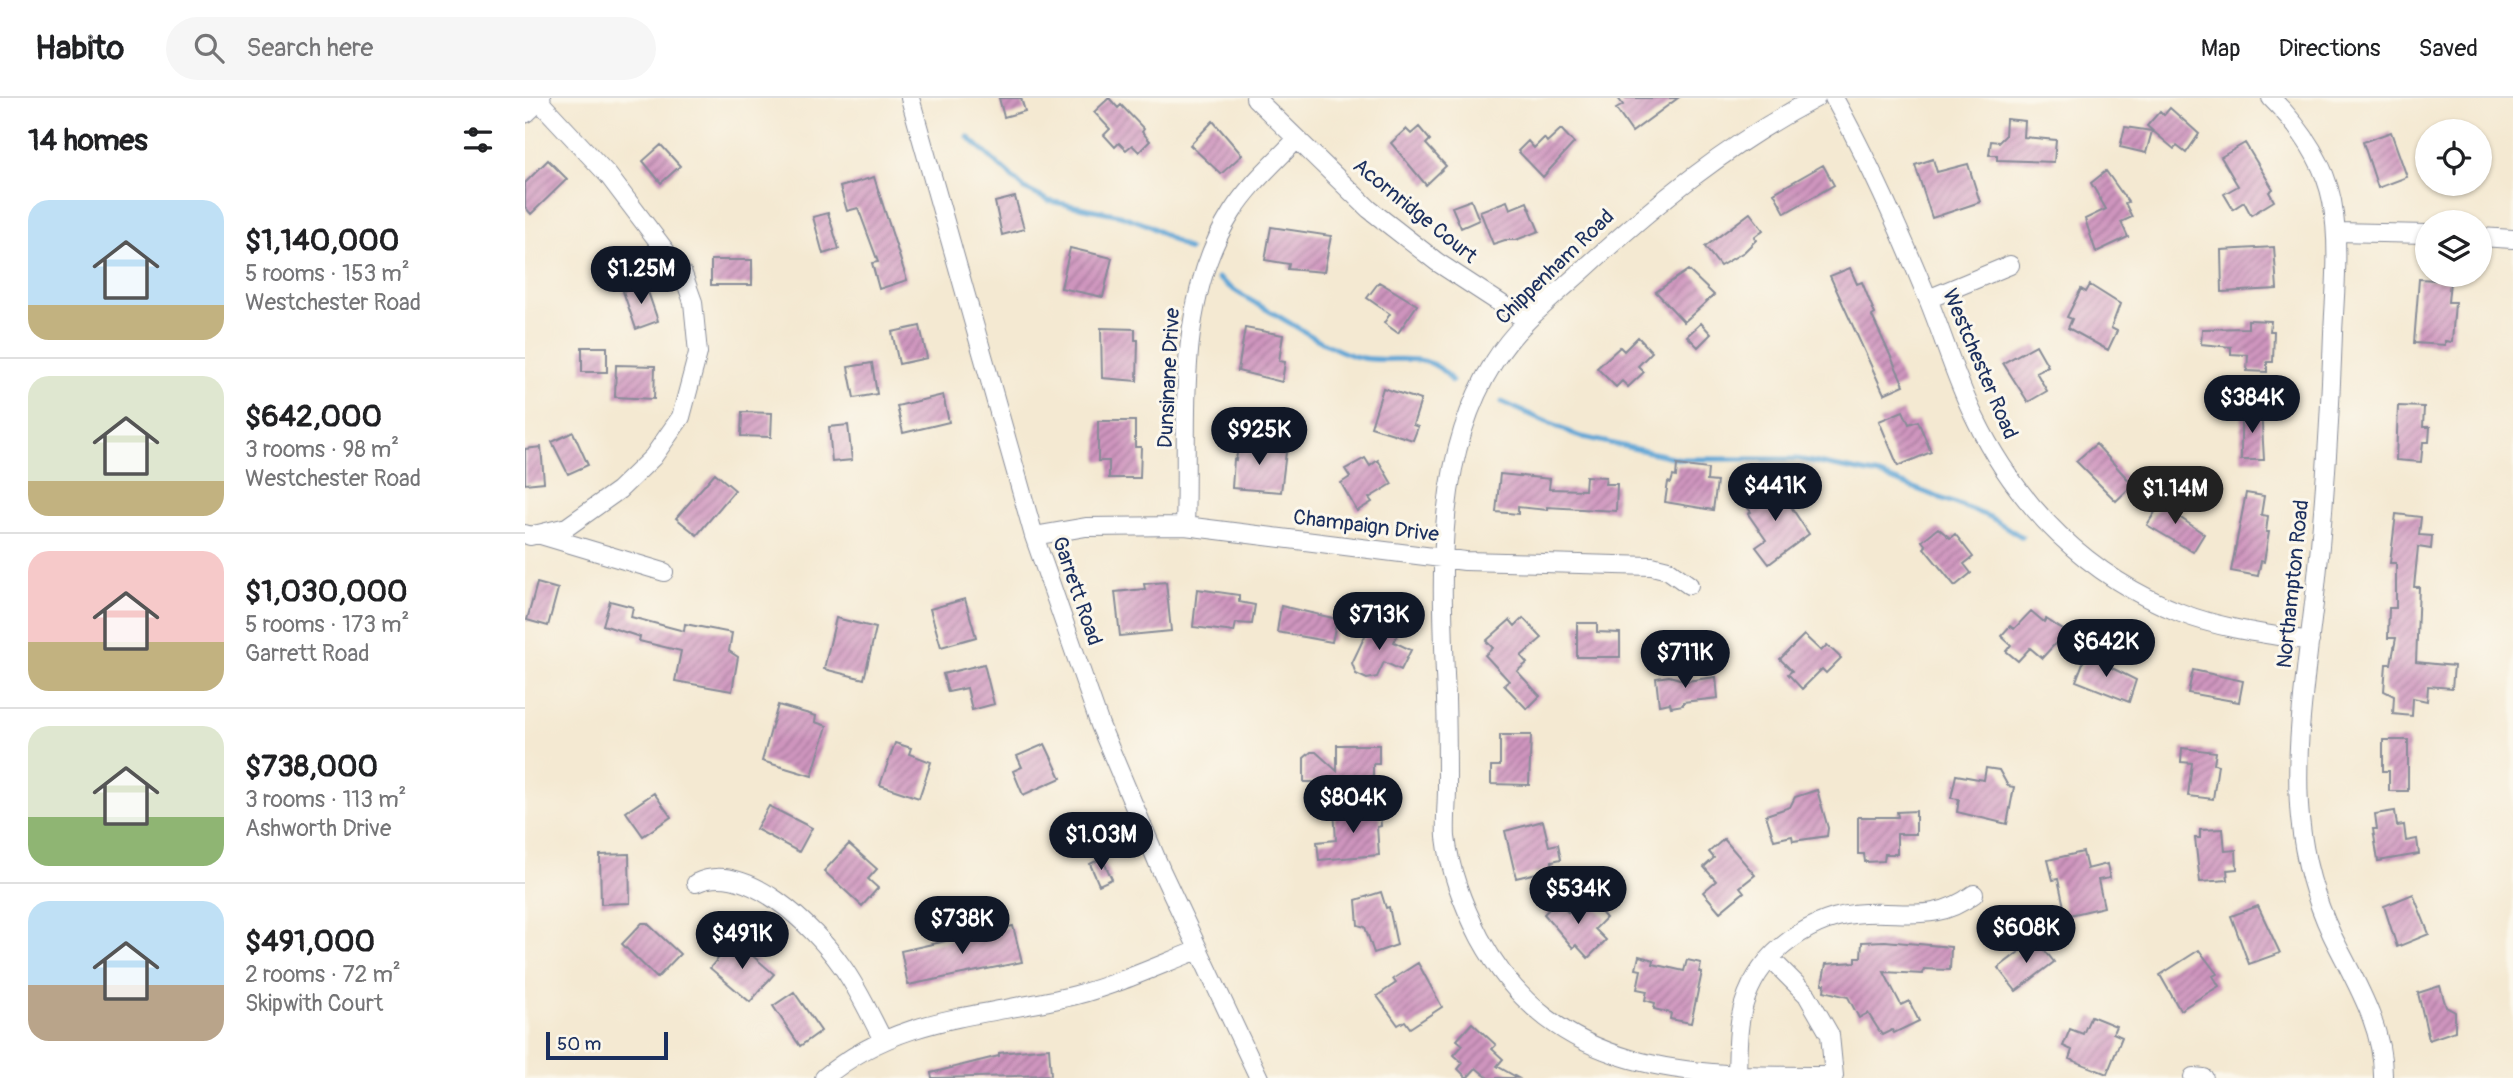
<!DOCTYPE html>
<meta charset="utf-8">
<style>
body{margin:0;font-family:Pangolin,sans-serif;background:#f6f6f6;color:#202124;height:100vh;display:flex;flex-direction:column;font-size:26px;white-space:nowrap}
*{box-sizing:border-box;margin:0}
p{font-size:23px;color:#757577}
.icon{flex:none;width:38px;height:38px;fill:none;stroke:currentColor;stroke-width:2;stroke-linecap:round;stroke-linejoin:round}
.map{position:relative;flex:1;overflow:hidden}
.sheet{display:flex;flex-direction:column;background:#fff;width:525px}
.sheet>*{flex:none}
.fabs{position:absolute;left:1890px;top:21px;display:grid;gap:14px}
.fabs a{display:grid;place-items:center;width:77px;height:77px;border-radius:50%;background:#fff;box-shadow:0 2px 5px #0004;font-size:35px}
.scale{position:absolute;left:21px;bottom:18px;width:122px;box-sizing:border-box;padding-left:7px;border:4px solid #1b2f5e;border-top:0;font-size:19px;line-height:24px;white-space:nowrap;color:#1b2f5e;-webkit-text-stroke:5px #fbf7ec;paint-order:stroke}
.price{position:absolute;translate:-50% -60px;padding:0 16px;border-radius:24px;background:#111827;color:#fff;font-size:23px;line-height:46px;filter:drop-shadow(0 2px 4px #0008)}
.price::after{content:'';position:absolute;left:50%;top:42px;width:21px;height:16px;margin-left:-10px;background:inherit;clip-path:polygon(0 0,100% 0,50% 100%)}
.price.selected{background:#222;color:#fff}
ul{padding:0;list-style:none}
li{display:flex;align-items:center;gap:21px;height:175px;padding:0 28px}
li+li{border-top:2px solid #e0e0e0}
li span{display:grid;place-items:center;flex:none;width:196px;height:140px;border-radius:21px;color:#555}
li>.icon{margin-inline-start:auto}
span .icon{width:84px;height:84px;fill:#fffc;stroke-width:1}
li b{font-size:30px}
h2{display:flex;justify-content:space-between;align-items:center;height:84px;padding:0 28px;font-size:30px}
header{display:flex;align-items:center;gap:42px;box-sizing:border-box;height:98px;padding:0 35px;background:#fff;border-bottom:2px solid #e0e0e0}
header strong{font-size:33px}
nav{display:flex;gap:38px;margin-inline-start:auto;font-size:24px}
.search{width:490px;height:63px;background:#f6f6f6;display:flex;align-items:center;gap:18px;box-sizing:border-box;padding:0 24px;border-radius:38px;color:#757577;font-size:26px}
main{display:flex;flex:1;min-height:0}
.map>svg:first-child{display:block}
.lines{fill:none;stroke-linecap:round;stroke-linejoin:round}
.stream{stroke:#5fa5d5;stroke-width:5}
.building{fill:url(#building-hatch)}
.minor-casing{stroke:#888c98;stroke-width:20}
.major-casing{stroke:#888c98;stroke-width:25}
.minor{stroke:#fff;stroke-width:18}
.major{stroke:#fff;stroke-width:23}
.labels{text-anchor:middle;dominant-baseline:central;stroke-width:6;stroke-linejoin:round;paint-order:stroke}
.street-label{font-size:21px;fill:#1b2f5e;stroke:#fbf7ec}
</style>
<header>
<strong>Habito</strong>
<div class="search"><svg class="icon" aria-label="search" viewBox="0 0 24 24"><circle cx="10" cy="10" r="6"/><path d="M15 15l6 6"/></svg>Search here</div>
<nav><a>Map</a><a>Directions</a><a>Saved</a></nav>
</header>
<main>
<section class="sheet">
<h2>14 homes<svg class="icon" aria-label="filters" viewBox="0 0 24 24"><path d="M4 7h16M4 17h16"/><circle cx="9" cy="7" r="2"/><circle cx="15" cy="17" r="2"/></svg></h2>
<ul>
<li><span style="background:linear-gradient(#bfe0f5 75%,#c2b280 0)"><svg class="icon" aria-label="home" viewBox="0 0 24 24"><path d="M3 11l9-7 9 7M6 9v11h12V9"/></svg></span><div><b>$1,140,000</b><p>5 rooms · 153 m²</p><p>Westchester Road</p></div></li>
<li><span style="background:linear-gradient(#dfe7d0 75%,#c2b280 0)"><svg class="icon" aria-label="home" viewBox="0 0 24 24"><path d="M3 11l9-7 9 7M6 9v11h12V9"/></svg></span><div><b>$642,000</b><p>3 rooms · 98 m²</p><p>Westchester Road</p></div></li>
<li><span style="background:linear-gradient(#f6c9c9 65%,#c2b280 0)"><svg class="icon" aria-label="home" viewBox="0 0 24 24"><path d="M3 11l9-7 9 7M6 9v11h12V9"/></svg></span><div><b>$1,030,000</b><p>5 rooms · 173 m²</p><p>Garrett Road</p></div></li>
<li><span style="background:linear-gradient(#dfe7d0 65%,#8fb573 0)"><svg class="icon" aria-label="home" viewBox="0 0 24 24"><path d="M3 11l9-7 9 7M6 9v11h12V9"/></svg></span><div><b>$738,000</b><p>3 rooms · 113 m²</p><p>Ashworth Drive</p></div></li>
<li><span style="background:linear-gradient(#bfe0f5 60%,#b9a48a 0)"><svg class="icon" aria-label="home" viewBox="0 0 24 24"><path d="M3 11l9-7 9 7M6 9v11h12V9"/></svg></span><div><b>$491,000</b><p>2 rooms · 72 m²</p><p>Skipwith Court</p></div></li>
</ul>
</section>
<div class="map">
<svg width="1988" height="980" viewBox="0 0 1988 980">
<defs>
<pattern id="building-hatch" width="6" height="6" patternUnits="userSpaceOnUse" patternTransform="scale(1.75)"><rect width="6" height="6" fill="#cf95be"/><path d="M-1 1l2-2M0 6l6-6M5 7l2-2" fill="none" stroke="#a77a9e"/></pattern>
</defs>
<rect width="100%" height="100%" fill="#fbf7ec"/>
<filter id="ink" filterUnits="userSpaceOnUse"><feTurbulence type="fractalNoise" baseFrequency=".0143" numOctaves="2"/><feDisplacementMap in="SourceGraphic" scale="14" xChannelSelector="R" yChannelSelector="G"/><feConvolveMatrix kernelMatrix="1 2 1 2 8 2 1 2 1" color-interpolation-filters="sRGB"/></filter>
<filter id="wash" filterUnits="userSpaceOnUse"><feTurbulence type="fractalNoise" baseFrequency=".00686" numOctaves="4" result="noise"/><feDisplacementMap in="SourceGraphic" scale="28" xChannelSelector="R" yChannelSelector="G"/><feGaussianBlur stdDeviation="1.57" result="paint"/><feColorMatrix in="noise" values="0 0 0 0 0 0 0 0 0 0 0 0 0 0 0 0 0 1.4 0 .05"/><feComposite in="paint" operator="in"/></filter>
<g filter="url(#wash)">
<rect width="100%" height="100%" fill="#f4e9d2"/>
<g class="lines">
<!-- stream -->
<path class="stream" d="M443,39L500,91L524,103L595,117L623,127L664,152
M693,180C711,195 728,204 748,215C774,230 799,248 829,258C865,269 903,247 927,283
M977,304L1053,338L1156,361H1273L1355,377L1465,419L1497,439"/>
</g>
<g id="blocks">
<!-- building -->
<path class="building" d="M474,0H496L500,13L479,19Z
M584,0L593,10L596,7L619,31L617,34L625,43L614,54L607,47L601,52L594,45L590,49L579,37L585,31L569,14Z
M1093,0H1153L1107,34L1091,11L1098,7Z
M1645,10L1674,36L1661,55L1652,48L1649,51L1622,28L1635,13L1639,17Z
M1481,21L1500,23L1499,39L1531,42L1529,64L1472,62V57H1464L1466,43L1474,44L1480,38Z
M688,23L717,57L696,76L665,47Z
M894,29L905,42L901,46L921,68L901,87L866,45L881,31L886,36Z
M1600,29L1627,33L1621,55L1595,49Z
M1036,31L1049,45L1018,79L993,53L1003,43L1009,50L1019,40L1022,44Z
M1866,34L1882,79L1853,90L1838,44Z
M1720,45L1748,91L1744,94L1749,103L1726,117L1719,104L1708,111L1699,96L1713,88L1696,59Z
M136,47L155,68L136,85L118,63Z
M1408,61L1412,74L1443,66L1455,104L1407,120L1390,67Z
M23,62L42,81L6,116L0,109V85Z
M1298,67L1309,87L1260,115L1249,95Z
M1581,73L1603,104L1600,105L1607,119L1596,124L1603,139L1571,154L1560,121L1581,111L1566,85Z
M349,79L382,182L354,191L347,165L353,164L333,110L322,113L315,89Z
M490,99L499,131L477,137L470,104Z
M946,102L954,122L936,130L927,109Z
M982,103L985,111L1002,104L1014,133L991,142H980L968,146L955,113Z
M303,115L314,151L298,156L288,119Z
M1225,115L1238,132L1229,139L1231,142L1219,154L1195,168L1180,149Z
M746,129L806,138L799,174L763,171L764,166L740,162Z
M1749,149L1752,191L1697,194L1696,152Z
M545,150L587,160L578,199L536,190Z
M186,162H227V187H186Z
M1325,170L1332,186L1337,184L1350,216L1347,218L1379,287L1359,296L1305,178Z
M1163,172L1189,197L1159,224L1131,194Z
M1894,181L1925,183L1923,204H1930L1927,244L1920,243V247L1889,245Z
M854,184L892,207L873,235L859,225L865,216L842,200Z
M120,185L133,223L111,231L98,193Z
M1565,187L1595,206L1586,230L1592,233L1583,252L1543,230L1547,221L1542,219L1556,191L1561,194Z
M1723,222L1746,223L1745,233H1749L1748,264H1742V274L1722,273L1723,257L1706,256V249L1676,246L1677,231L1723,230Z
M1176,225L1186,236L1173,249L1162,238Z
M395,228L402,260L374,266L367,234Z
M576,230L610,231V242H613L612,283L577,280Z
M720,230L758,237L754,263L760,264L757,284L713,273Z
M1113,239L1127,254L1113,268L1119,274L1103,289L1097,283L1091,289L1072,270L1095,249L1099,253Z
M1511,247L1523,268L1511,274L1522,293L1503,304L1478,265Z
M57,249H82V274H57Z
M347,265L352,296L329,300L323,269Z
M91,267L130,268L129,301L90,299Z
M858,290L896,302L888,327L893,329L888,342L846,329Z
M418,297L424,324L378,335L372,308Z
M1873,308L1899,309L1898,329H1905L1904,344H1898L1896,364L1871,362Z
M1716,310H1736L1739,362H1716Z
M1378,313L1384,326L1393,323L1406,354L1373,368L1354,323Z
M217,314L247,315L246,339L216,338Z
M573,323H610V349H616L615,380H584V363H573Z
M323,327L327,362L307,364L304,329Z
M48,334L63,367L43,376L27,344Z
M727,339L742,340L741,347L752,348V353L761,354L756,394L707,390L709,361L711,362L713,349L726,350Z
M1571,346L1608,387L1591,403L1551,363Z
M16,349L19,384L0,386V351Z
M840,360L845,368L853,362L867,386L844,400L847,404L832,413L816,385L825,379L820,371Z
M1152,367L1183,371L1182,383L1192,384L1188,412L1140,404L1143,384L1146,385L1148,378L1151,379Z
M190,375L210,392L172,437L151,420Z
M975,376L1025,381L1024,391L1060,392L1061,378L1081,379L1080,386H1092L1091,413L1022,409V412L993,409V416L971,414Z
M1249,383L1284,436L1244,466L1231,449L1241,442L1223,416L1226,414L1220,406Z
M1721,395L1739,398L1736,417L1743,418L1741,434H1744L1739,464L1736,463L1733,478L1706,473Z
M1642,401L1654,409L1650,416L1679,436L1668,454L1622,427L1635,406L1637,408Z
M1871,416L1896,419L1894,437L1907,438L1906,451L1893,449L1889,489H1894L1891,564L1929,568L1927,590L1903,588L1902,603L1888,600L1887,618L1868,616L1869,598L1859,593L1861,566H1866L1871,540H1863L1864,510H1871V465H1865Z
M1413,430L1425,440L1430,436L1448,459L1439,466L1446,475L1430,488L1399,450L1401,448L1397,443Z
M641,484L646,533L595,538L590,494L620,491L619,486Z
M12,485L33,491L23,528L2,522Z
M672,491L714,497V504L730,507L727,526L711,525L709,534L668,529Z
M440,501L451,539L416,549L405,511Z
M85,503L108,509L106,519L159,533L160,526L207,535L204,553L213,559L207,593L150,583L156,553L114,543L115,539L78,527Z
M756,508L812,521L807,544L752,534Z
M1506,513L1519,524L1521,521L1541,534L1517,560L1505,550L1493,563L1481,553L1486,547L1476,538L1485,528L1489,531Z
M311,520L351,530L339,581L299,571Z
M998,520L1017,540L996,558L1002,565L992,573L1015,598L1002,611L979,587L984,583L960,557L968,550L961,543L985,522L990,528Z
M847,523L873,536L869,544L886,552L876,572L859,564L852,579L842,581L831,576L827,565Z
M1052,525H1072V534L1095,535V559H1052Z
M1279,537L1296,553L1302,547L1316,560L1301,575L1297,571L1277,591L1263,576L1267,573L1255,561Z
M1561,557L1611,582L1604,604L1551,583Z
M459,566L469,606L447,612L442,590L423,594L418,576Z
M1668,572L1718,583L1714,604L1663,595Z
M1144,578L1162,583L1191,579L1193,600L1158,604V607L1146,609L1145,605L1134,607L1131,580Z
M253,607L291,618L290,624L302,628L287,678L237,663Z
M975,637H1006L1004,687L966,686V668H975Z
M1858,642H1883V693H1864V673H1858Z
M370,645L386,650L384,656L406,664L394,700L355,687Z
M520,646L536,680L498,697L488,673L497,669L492,658Z
M812,647H854V666H848V684H779V660L786,654H791L812,673Z
M1657,650L1691,654L1689,666L1693,667L1688,701L1663,698L1667,665L1656,664Z
M1461,670L1474,672L1483,688L1489,689L1482,726L1432,714L1434,701L1426,700L1431,677L1459,682Z
M1292,692L1303,730L1302,738L1268,743L1267,738L1249,742L1241,717L1265,709L1270,699Z
M129,695L146,719L118,738L101,714Z
M244,708L287,730L274,754L231,731Z
M847,709L848,717L855,716L856,728L852,729L854,757L794,762L792,744L811,742L809,712Z
M1391,713V736H1372V756H1360L1359,763L1340,764L1339,756H1333V719H1373L1372,714Z
M1870,713L1872,728L1879,727L1881,743L1892,741L1894,756L1853,763L1848,731H1852L1850,716Z
M1018,723L1024,748L1033,746L1036,761L1027,763L1028,771L991,780L980,733Z
M1698,731L1700,753L1711,752L1712,771L1702,772L1703,782L1675,784L1670,740H1675V732Z
M1199,741L1230,777L1215,789L1219,794L1195,814L1178,794L1191,783L1179,769L1189,760L1184,754Z
M324,746L352,771L343,781L353,790L337,808L299,773Z
M1558,754L1562,771L1582,766L1585,780L1573,782L1579,809L1541,818L1533,781L1528,782L1523,762Z
M104,756L105,805L76,806L75,757Z
M577,760L587,781L574,787L565,766Z
M856,794L861,810L864,809L872,847L849,855L840,829L833,827L831,802Z
M1888,796L1904,836L1872,849L1859,808Z
M1032,803L1043,814L1050,807L1060,813L1068,805L1081,820L1070,831L1081,842L1063,860L1051,847L1048,850L1019,816Z
M1733,808L1755,855L1724,866L1706,818Z
M117,825H122L155,856L132,880L97,846Z
M488,828L497,864L383,887L376,853Z
M1511,841L1529,864L1491,893L1473,870Z
M209,842L249,876L225,904L185,870Z
M1360,843L1426,849L1425,872L1399,871L1398,876L1359,874L1376,907L1384,903L1394,923L1369,935L1367,932L1357,937L1343,915L1334,920L1323,899L1299,893L1300,886H1297L1301,866L1331,864V859H1336L1337,844Z
M1674,852L1692,876L1688,878L1694,888L1655,912L1635,877Z
M1114,858L1129,862L1128,866L1159,873L1162,862L1176,865L1174,874H1177L1166,925L1145,921L1146,915L1129,911L1130,905L1120,902L1122,893L1112,891L1116,872L1111,871Z
M893,865L917,909L885,930L880,923L873,927L852,898L871,885L868,881Z
M1915,888L1921,909L1930,914V933L1904,942L1893,895Z
M269,894L296,933L275,948L248,908Z
M1566,918L1591,928L1588,935L1597,939L1582,976L1544,961L1547,952L1538,948L1545,931L1558,936Z
M947,925L971,947L967,951L978,961L972,968L993,980H963L951,970L942,980L933,971L938,965L929,957L938,947L932,942Z
M524,950L526,977L407,980L406,975L474,958V955Z"/>
</g>
</g>
<g filter="url(#ink)">
<use href="#blocks" fill-opacity="0" stroke="#888c98" stroke-width="2"/>
<g class="lines">
<!-- minor casing -->
<g class="minor-casing">
<path id="minor" d="M385,0L509,438L575,627L636,772L734,980
M730,0L844,111L912,164L1001,222
M1309,0C1345,65 1375,133 1403,201C1419,240 1431,282 1450,320C1492,408 1564,479 1656,515C1697,531 1741,536 1785,543
M1746,0C1775,29 1799,62 1807,103C1815,146 1810,192 1808,235C1805,320 1800,404 1791,488C1783,561 1768,648 1775,720C1779,760 1790,801 1807,837C1829,882 1859,928 1858,980
M1811,134L1902,136
M1955,139L1988,141
M1403,201L1485,167
M660,428C664,323 648,206 707,114C724,87 749,65 771,42
M0,436L5,438L42,429L94,392L128,359L156,319L173,255L168,204L158,176L83,77L12,1
M12,436L139,474
M509,438L561,429L660,428L940,463L1127,468L1143,472L1164,487
M171,785C221,761 289,829 316,867C333,890 345,917 358,942
M1246,861L1282,897L1305,937L1309,978C1168,978 1031,980 955,840C939,809 925,774 921,739C920,723 922,706 922,689C922,652 922,613 920,576C916,472 911,356 969,264C992,227 1025,202 1057,173C1130,106 1203,46 1291,0
M1212,975C1213,953 1212,928 1219,906C1235,853 1288,817 1340,815C1383,813 1412,824 1449,796
M1668,979L1679,980
M299,980C375,916 461,919 551,897C593,886 632,868 673,852"/>
</g>
<!-- major casing -->
<g class="major-casing">
<path id="major" d="M0,13L14,0"/>
</g>
<!-- minor -->
<use href="#minor" class="minor"/>
<!-- major -->
<use href="#major" class="major"/>
</g>
</g>
<g class="labels">
<!-- street labels -->
<g class="street-label">
<text transform="translate(890 113) rotate(39)">Acornridge Court</text>
<text transform="translate(1030 169) rotate(-44)">Chippenham Road</text>
<text transform="translate(1455 266) rotate(67)">Westchester Road</text>
<text transform="translate(644 280) rotate(-87)">Dunsinane Drive</text>
<text transform="translate(841 428) rotate(7)">Champaign Drive</text>
<text transform="translate(1768 486) rotate(-84)">Northampton Road</text>
<text transform="translate(552 493) rotate(71)">Garrett Road</text>
</g>
</g>
</svg>
<div class="fabs">
<a><svg class="icon" aria-label="locate" viewBox="0 0 24 24"><circle cx="12" cy="12" r="6"/><path d="M12 2v4M12 18v4M2 12h4M18 12h4"/></svg></a>
<a><svg class="icon" aria-label="layers" viewBox="0 0 24 24"><path d="M12 4l9 5-9 5-9-5zM3 14l9 5 9-5"/></svg></a>
</div>
<div class="scale">50 m</div>
<b class="price" style="left:116px;top:208px">$1.25M</b>
<b class="price" style="left:1727px;top:337px">$384K</b>
<b class="price" style="left:734px;top:369px">$925K</b>
<b class="price" style="left:1250px;top:425px">$441K</b>
<b class="price selected" style="left:1650px;top:428px">$1.14M</b>
<b class="price" style="left:854px;top:554px">$713K</b>
<b class="price" style="left:1581px;top:581px">$642K</b>
<b class="price" style="left:1160px;top:592px">$711K</b>
<b class="price" style="left:828px;top:737px">$804K</b>
<b class="price" style="left:576px;top:774px">$1.03M</b>
<b class="price" style="left:1053px;top:828px">$534K</b>
<b class="price" style="left:437px;top:858px">$738K</b>
<b class="price" style="left:1501px;top:867px">$608K</b>
<b class="price" style="left:217px;top:873px">$491K</b>
</div>
</main>
